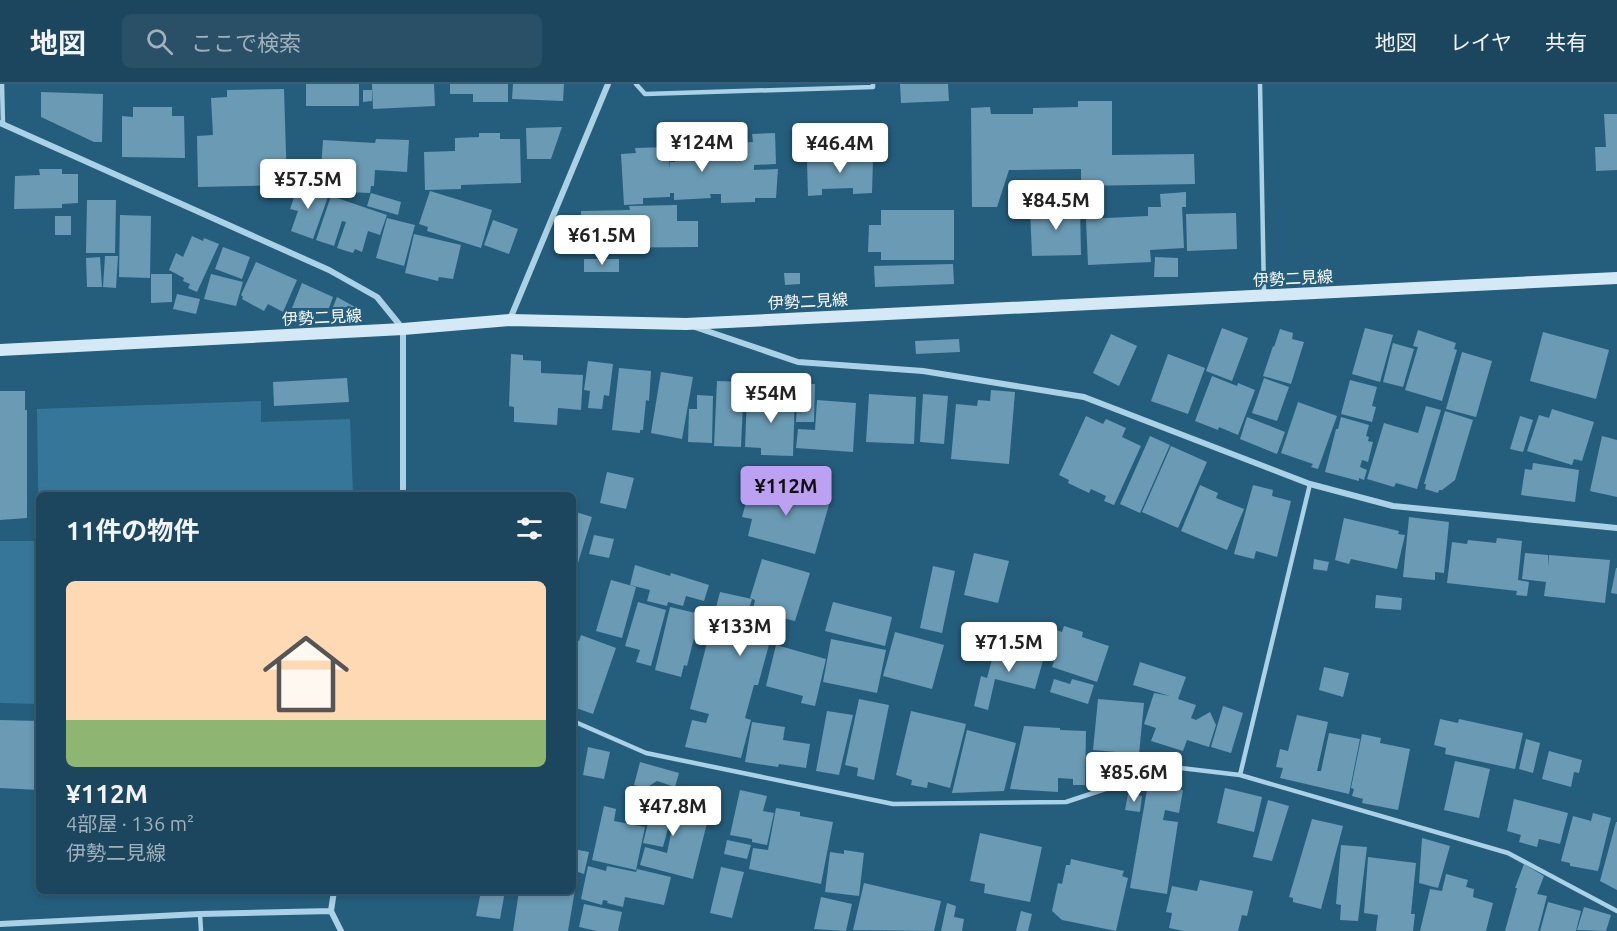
<!DOCTYPE html>
<html lang="ja">
<meta charset="utf-8">
<style>
body{margin:0;font-family:Ubuntu,"Noto Sans JP",sans-serif;background:#295067;color:#f1f3f6;height:100vh;display:flex;flex-direction:column;font-size:22px;white-space:nowrap}
*{box-sizing:border-box;margin:0}
p{font-size:20px;color:#a0b1bc}
.icon{flex:none;width:33px;height:33px;fill:none;stroke:currentColor;stroke-width:2;stroke-linecap:round;stroke-linejoin:round}
.map{position:relative;flex:1;overflow:hidden}
.side{position:absolute;left:36px;top:408px;width:540px;height:402px;display:flex;flex-direction:column;background:#1c465e;border-radius:9px;box-shadow:0 3px 9px #0003,0 0 0 2px #3a5e73}
.side>*{flex:none}
.price{position:absolute;translate:-50% -51px;padding:0 14px;border-radius:6px;background:#fff;color:#222;font-size:20px;line-height:39px;filter:drop-shadow(0 2px 3px #0008)}
.price::after{content:'';position:absolute;left:50%;top:36px;width:18px;height:14px;margin-left:-9px;background:inherit;clip-path:polygon(0 0,100% 0,50% 100%)}
.price.on{background:#bca0f2;color:#111}
ul{padding:0;list-style:none}
li{display:grid;align-content:center;gap:12px;height:318px;padding:0 30px}
li+li{border-top:2px solid #3a5e73}
li span{display:grid;place-items:center;height:186px;border-radius:9px;color:#555}
li>.icon{margin-inline-start:auto}
span .icon{width:108px;height:108px;fill:#fffc;stroke-width:1}
li b{font-size:26px}
h2{display:flex;justify-content:space-between;align-items:center;height:72px;padding:0 30px;font-size:26px}
header{display:flex;align-items:center;gap:36px;box-sizing:border-box;height:84px;padding:0 30px;background:#1c465e;border-bottom:2px solid #3a5e73}
header strong{font-size:28px}
nav{display:flex;gap:33px;margin-inline-start:auto;font-size:21px}
.search{width:420px;height:54px;background:#295067;display:flex;align-items:center;gap:15px;box-sizing:border-box;padding:0 21px;border-radius:9px;color:#a0b1bc;font-size:22px}
.map>svg:first-child{display:block}
.green{fill:#367799}
.building{fill:#6a9ab4}
.lines{fill:none;stroke-linecap:round;stroke-linejoin:round}
.lane{stroke:#aad1e5;stroke-width:4.5}
.street{stroke:#aad1e5;stroke-width:6}
.secondary{stroke:#d4e9f5;stroke-width:12}
.labels{text-anchor:middle;dominant-baseline:central;stroke-width:4.5;stroke-linejoin:round;paint-order:stroke}
.street-label{font-size:16px;fill:#fff;stroke:#255e7d}
</style>
<header>
<strong>地図</strong>
<div class="search"><svg class="icon" aria-label="search" viewBox="0 0 24 24"><circle cx="10" cy="10" r="6"/><path d="M15 15l6 6"/></svg>ここで検索</div>
<nav><a>地図</a><a>レイヤ</a><a>共有</a></nav>
</header>
<div class="map">
<svg width="1617" height="847" viewBox="0 0 1617 847">
<rect width="100%" height="100%" fill="#255e7d"/>
<!-- green -->
<path class="green" d="M261,317V338L350,335L353,411H39V620L0,619V457H39L37,325Z"/>
<!-- building -->
<path class="building" d="M306,0H359V22H306Z
M372,0H434L435,22L373,25Z
M450,0H508V18H473V10H450Z
M513,0H564L563,17L512,15Z
M900,0H948L949,17L901,19Z
M284,5L287,101L198,103L197,52L213,51L211,14L227,13V6Z
M363,6H372V17L363,18Z
M41,8L103,10L102,58H94L41,33Z
M1078,17H1112V71L1194,70L1195,100L1081,102V85L1009,86L997,123H972L971,24L990,23L991,30H1033V24L1078,23Z
M133,23H172V32H184L185,74L122,73V32L133,33Z
M1604,30H1617V86L1596,87L1595,63H1606Z
M562,43L551,75H527L526,44Z
M479,49H500V55H520L521,99L461,101V105L425,106L424,68L455,67V54L479,53Z
M775,49L776,80L754,81V86L778,85L776,114H755V118L721,119V110H710L711,114L674,116V109H670V113L643,114V120L624,121L621,70L636,69L635,64L668,63L670,86V78H675V67L721,66V60L753,58L752,50Z
M376,55L409,56L407,88L375,86L374,102H371L370,109L346,108V101L327,100V85H321L323,56L375,59Z
M857,69V76L873,75L872,109L853,110V104L822,105V111L808,112L807,77H819L820,70Z
M39,85H62V90H78V119L62,120V124L14,125L15,92L40,91Z
M299,99L329,110L313,155L291,147L298,127L290,125Z
M430,107L492,126L481,164L427,147L428,143L419,140Z
M1186,108V123H1182L1184,164L1150,166L1151,178L1088,181L1086,135L1148,132V123H1161L1160,110Z
M371,109L401,118L398,131L367,122Z
M1069,110V121H1058V111Z
M1101,110V121H1071V111Z
M331,112L387,131L380,151L368,147L362,168L355,165L353,169L337,164L346,138L342,137L334,162L316,156Z
M87,116H116L115,169H86Z
M677,121V137H698V163L582,164L581,127L630,126L629,122Z
M1080,122L1081,171L1032,172L1030,124Z
M881,126H954V176H881V168H868L869,141H881Z
M1236,129L1237,165L1187,167L1186,130Z
M120,131L151,132L150,194L119,193Z
M55,132H71V151H55Z
M387,134L415,141L404,182L376,174Z
M493,136L518,145L509,170L484,161Z
M414,150L461,161L453,195L439,193L438,197L405,189Z
M192,152L203,157L204,154L219,160L197,208L188,204L190,200L183,197L184,194L169,186L176,169L183,173Z
M223,163L250,173L242,195L215,185Z
M105,172H118L116,204L103,203Z
M100,173L102,203H87L86,174Z
M1155,173L1178,174V193H1154Z
M584,175H619V188H584Z
M256,178L297,196L283,228L268,220L264,227L242,215L243,213L241,211Z
M953,180L954,200L875,203L874,182Z
M784,189H800V200L785,201Z
M151,190H172V218L151,219Z
M211,190L243,198L236,222L204,215Z
M302,199L333,213L329,224H292Z
M177,210L200,215L196,230L173,225Z
M337,213L355,223H333Z
M1222,244L1248,254L1232,297L1206,287Z
M1365,244L1393,251L1380,298L1352,290Z
M1280,245L1293,249L1292,255L1304,258L1291,300L1263,292L1273,262L1274,263Z
M1418,246L1456,259L1454,265L1457,266L1442,317L1405,306L1418,263L1413,262Z
M1543,248L1609,266L1596,315L1530,297Z
M1111,250L1137,262L1119,302L1093,289Z
M959,255L960,268L916,270L915,257Z
M1393,259L1414,265L1403,303L1383,298Z
M1462,268L1492,277L1476,333L1446,325Z
M511,270L523,271V276L541,277V289L583,291L581,326L558,324L557,341L514,338V323L509,322Z
M1168,270L1205,284L1188,330L1151,317Z
M588,277L613,280L609,312L604,311L602,325L588,324L590,307L584,306Z
M619,284L651,287L649,317L646,316L643,346H640V349L612,346Z
M661,288L693,293L682,355L651,349Z
M1212,292L1237,302L1238,299L1255,306L1238,351L1219,343L1218,346L1195,337Z
M347,294L349,318L274,322L273,298Z
M1264,294L1289,303L1277,337L1252,329Z
M1350,296L1377,303L1372,322L1376,323L1372,338L1341,330Z
M717,297L744,298L741,363L714,362Z
M798,300H815L814,338H796Z
M991,306L1015,308L1009,380L951,375L956,320L977,322L978,316L990,317Z
M0,307H25V326H27V434L0,436Z
M747,310L795,312L793,372L761,371V364L745,363Z
M869,310L916,313L914,360L866,358Z
M923,310L948,312L944,360L920,358Z
M697,311L713,312L712,359L688,358L689,325H697Z
M817,316L856,319L853,368L796,364L798,345L815,346Z
M1298,318L1337,332L1318,385L1311,383L1313,380L1281,369Z
M1426,322L1441,326L1417,405L1396,399L1394,403L1367,395L1384,339L1418,349Z
M1552,325L1594,338L1582,377L1574,375L1572,381L1527,367L1539,331L1549,334Z
M1445,327L1473,336L1455,396L1442,406H1439L1438,409L1425,405L1426,400H1424Z
M1086,332L1103,340L1106,335L1126,344L1122,353L1141,362L1114,421L1104,417L1106,412L1091,405L1089,409L1068,399L1069,396L1059,391Z
M1520,332L1533,336L1523,368L1510,365Z
M1247,333L1285,348L1277,370L1240,355Z
M1341,333L1369,341L1366,352L1369,353L1368,357L1373,358L1368,378L1362,376L1360,383L1367,386L1364,396L1359,394V397L1325,388L1336,345H1338Z
M1150,352L1170,361L1140,429L1120,420Z
M1602,352L1617,356V413L1590,407Z
M1171,362L1207,378L1178,444L1142,428Z
M1533,379L1579,386L1575,418L1521,411L1525,385L1532,386Z
M607,388L634,394L626,425L600,419Z
M761,398L830,417L815,470L748,452L752,435L742,433L748,411L757,413Z
M1200,401L1218,409L1216,414L1244,425L1227,466L1181,447Z
M1253,401L1273,406L1272,412L1291,417L1277,473L1256,467L1254,475L1234,470Z
M573,427L592,433L574,492H573Z
M1409,433L1449,438L1444,489L1435,488V496L1403,493Z
M1344,434L1399,447L1398,450L1405,451L1397,485L1351,475L1349,480L1335,476Z
M594,451L614,455L609,474L589,470Z
M1497,454L1522,457L1518,496L1529,498L1527,512L1516,511L1517,507L1447,499L1452,458L1467,460L1468,456L1496,459Z
M974,469L1009,477L998,519L964,511Z
M1525,469L1548,471V483L1549,471L1610,476L1605,519L1544,512L1546,498L1522,495Z
M762,475L810,489L795,537L779,533L773,553L751,547L750,551L770,557L758,601H754L745,634L751,636L741,674L685,663L692,636L706,639L709,630L690,625L720,508L752,515L748,528L755,530L753,542L758,526L753,525L755,516L750,514Z
M1314,475L1329,478L1327,487L1313,485Z
M635,481L670,492L671,489L709,501L704,517L686,512L683,522L668,518L667,522L647,517L650,506L630,501Z
M933,482L955,487L942,549L920,544Z
M1616,484H1617V510L1611,509Z
M611,496L636,503L622,554L596,547Z
M1376,511L1402,514L1401,526L1375,524Z
M638,518L666,526L651,582L636,578L640,566L625,562Z
M833,518L892,533L885,562L825,547Z
M670,523L700,530L687,582L684,581L681,593L655,586Z
M1064,542L1083,548L1082,553L1109,562L1097,598L1052,583L1054,577L1047,575L1056,546L1062,548Z
M895,548L944,561L932,605L883,592Z
M581,551L616,564L593,630L573,623V555L579,557Z
M831,555L886,566L877,609L823,598Z
M776,561L826,575L815,622L801,619L803,612L766,602Z
M996,561L1044,573L1035,605L995,595L988,626L974,622L981,592L987,594Z
M1140,578L1186,593L1178,615L1196,621L1191,634L1196,636L1210,628L1216,641L1209,663L1187,656L1183,667L1151,657L1156,644L1144,640L1154,609L1170,612L1133,601Z
M1324,583L1349,589L1343,613L1319,606Z
M1054,595L1070,600L1072,595L1094,601L1088,620L1050,608Z
M859,615L889,621L874,696L857,692L858,684L845,681Z
M1098,615L1144,619L1139,670L1093,666Z
M1223,622L1243,629L1231,669L1211,663Z
M827,627L853,631L839,691L816,687Z
M911,627L966,640L950,704L928,698L927,704L911,701L912,696L896,691Z
M1297,631L1328,638L1317,687H1321L1329,649L1360,655L1349,710L1280,694L1283,684L1276,683L1280,665L1288,667Z
M1440,635L1458,639L1459,635L1523,649L1515,685L1445,670L1446,664L1434,661Z
M0,636L39,637V706L0,704Z
M752,638L785,643L783,656L810,660L806,684L779,680L778,683L745,678Z
M1024,642L1060,644V646L1086,647L1085,701H1073V695L1058,694V708L1010,705Z
M967,646L1016,659L1004,707L952,709Z
M1362,650L1381,654L1380,659L1410,665L1398,726L1362,719L1363,715L1352,712L1354,705L1351,704Z
M1526,655L1540,659L1533,689L1519,685Z
M588,663L610,668L604,695L583,691Z
M1549,667L1582,676L1579,689L1574,688L1571,703L1542,695Z
M1092,670L1105,671L1104,695H1091Z
M1455,677L1490,685L1479,734L1444,726Z
M640,678L679,689L675,703L657,697L646,704L634,701Z
M1148,700L1183,706L1179,729L1165,726L1163,736L1178,738L1167,810L1130,804Z
M657,703L677,708L672,725L708,735L693,795L640,781L645,763L667,769L672,745L668,744L663,763L643,759Z
M1225,704L1262,713L1254,748L1217,739Z
M740,706L767,712L763,727L774,729L767,761L752,758V755L730,751Z
M1128,710L1142,712L1140,728L1125,726Z
M1514,715L1568,729L1560,760L1539,755L1537,763L1519,758L1521,751L1507,747Z
M1268,716L1289,722L1272,777L1253,773Z
M604,722L616,725L614,737L645,743L636,786L592,776Z
M776,724L800,728V732L833,738L821,800L749,785L753,764L768,766Z
M1593,729L1611,734L1598,787L1570,782V779L1561,777L1573,732L1591,737Z
M1312,735L1343,742L1321,825L1293,818V814L1289,813Z
M1616,738H1617V806L1600,797Z
M980,749L1042,763L1030,818L984,809L985,800L970,797Z
M1422,754L1450,762L1438,804L1419,799Z
M727,756L751,761L747,775L724,770Z
M1341,761L1367,763L1358,837L1340,836L1341,821L1336,820Z
M573,765L589,768L584,790L578,788L568,847H513L519,807H573Z
M844,766L864,769L859,812L825,808L830,768L844,770Z
M1368,773L1416,779L1411,830H1415L1413,847H1376L1378,831L1364,829Z
M1071,775L1124,787L1122,792L1128,794L1116,847L1062,836L1052,827L1058,799L1062,800L1066,781H1070Z
M1524,780L1544,792L1537,810L1547,812L1538,847H1505L1517,804H1515Z
M588,782L606,787L607,782L636,788L637,785L671,793L664,821L625,813L623,823L607,819L608,817L603,816L602,821L581,815Z
M721,783L744,788L732,834L710,829Z
M1446,790L1468,796L1466,803L1474,805L1473,813L1493,819L1486,847H1420L1430,805L1442,807Z
M1200,796L1253,807L1247,832L1242,831L1238,847H1183L1169,844L1172,829L1166,828L1172,802L1197,807Z
M864,799L941,817L934,847L853,846Z
M481,807H505L500,835L476,832Z
M821,813L852,820L846,847L814,845Z
M1548,818L1581,827L1576,847H1540Z
M947,819L956,822L954,833L964,835L962,847H941Z
M584,820L622,828L618,847H597L579,843Z
M1584,823L1611,831L1606,847L1577,846Z
M1021,827L1032,830L1028,847H1016Z"/>
<g class="lines">
<!-- lane -->
<path class="lane" d="M2,0L3,40
M636,0L645,10L873,3V0
M1260,0L1264,209
M573,637L646,669L893,720L1066,718L1172,683L1240,691L1508,769L1617,827
M1240,691L1310,400
M200,830L201,847"/>
<!-- street -->
<path class="street" d="M0,39L329,186L377,213L403,245V411
M510,235L608,0
M695,243L798,278L923,287L1084,313L1310,400L1393,422L1617,444
M334,807L331,827L341,847
M0,840L200,830L331,827"/>
<!-- secondary -->
<path class="secondary" d="M0,266L403,245L510,236L686,240L1617,194"/>
</g>
<g class="labels">
<!-- street labels -->
<g class="street-label">
<text transform="translate(1293 194) rotate(-3)">伊勢二見線</text>
<text transform="translate(808 217) rotate(-3)">伊勢二見線</text>
<text transform="translate(322 233) rotate(-3)">伊勢二見線</text>
</g>
</g>
</svg>
<b class="price" style="left:702px;top:89px">¥124M</b>
<b class="price" style="left:840px;top:90px">¥46.4M</b>
<b class="price" style="left:308px;top:126px">¥57.5M</b>
<b class="price" style="left:1056px;top:147px">¥84.5M</b>
<b class="price" style="left:602px;top:182px">¥61.5M</b>
<b class="price" style="left:771px;top:340px">¥54M</b>
<b class="price on" style="left:786px;top:433px">¥112M</b>
<b class="price" style="left:740px;top:573px">¥133M</b>
<b class="price" style="left:1009px;top:589px">¥71.5M</b>
<b class="price" style="left:1134px;top:719px">¥85.6M</b>
<b class="price" style="left:673px;top:753px">¥47.8M</b>
<section class="side">
<h2>11件の物件<svg class="icon" aria-label="filters" viewBox="0 0 24 24"><path d="M4 7h16M4 17h16"/><circle cx="9" cy="7" r="2"/><circle cx="15" cy="17" r="2"/></svg></h2>
<ul>
<li><span style="background:linear-gradient(#ffd9b3 75%,#8fb573 0)"><svg class="icon" aria-label="home" viewBox="0 0 24 24"><path d="M3 11l9-7 9 7M6 9v11h12V9"/></svg></span><div><b>¥112M</b><p>4部屋 · 136 m²</p><p>伊勢二見線</p></div></li>
</ul>
</section>
</div>
